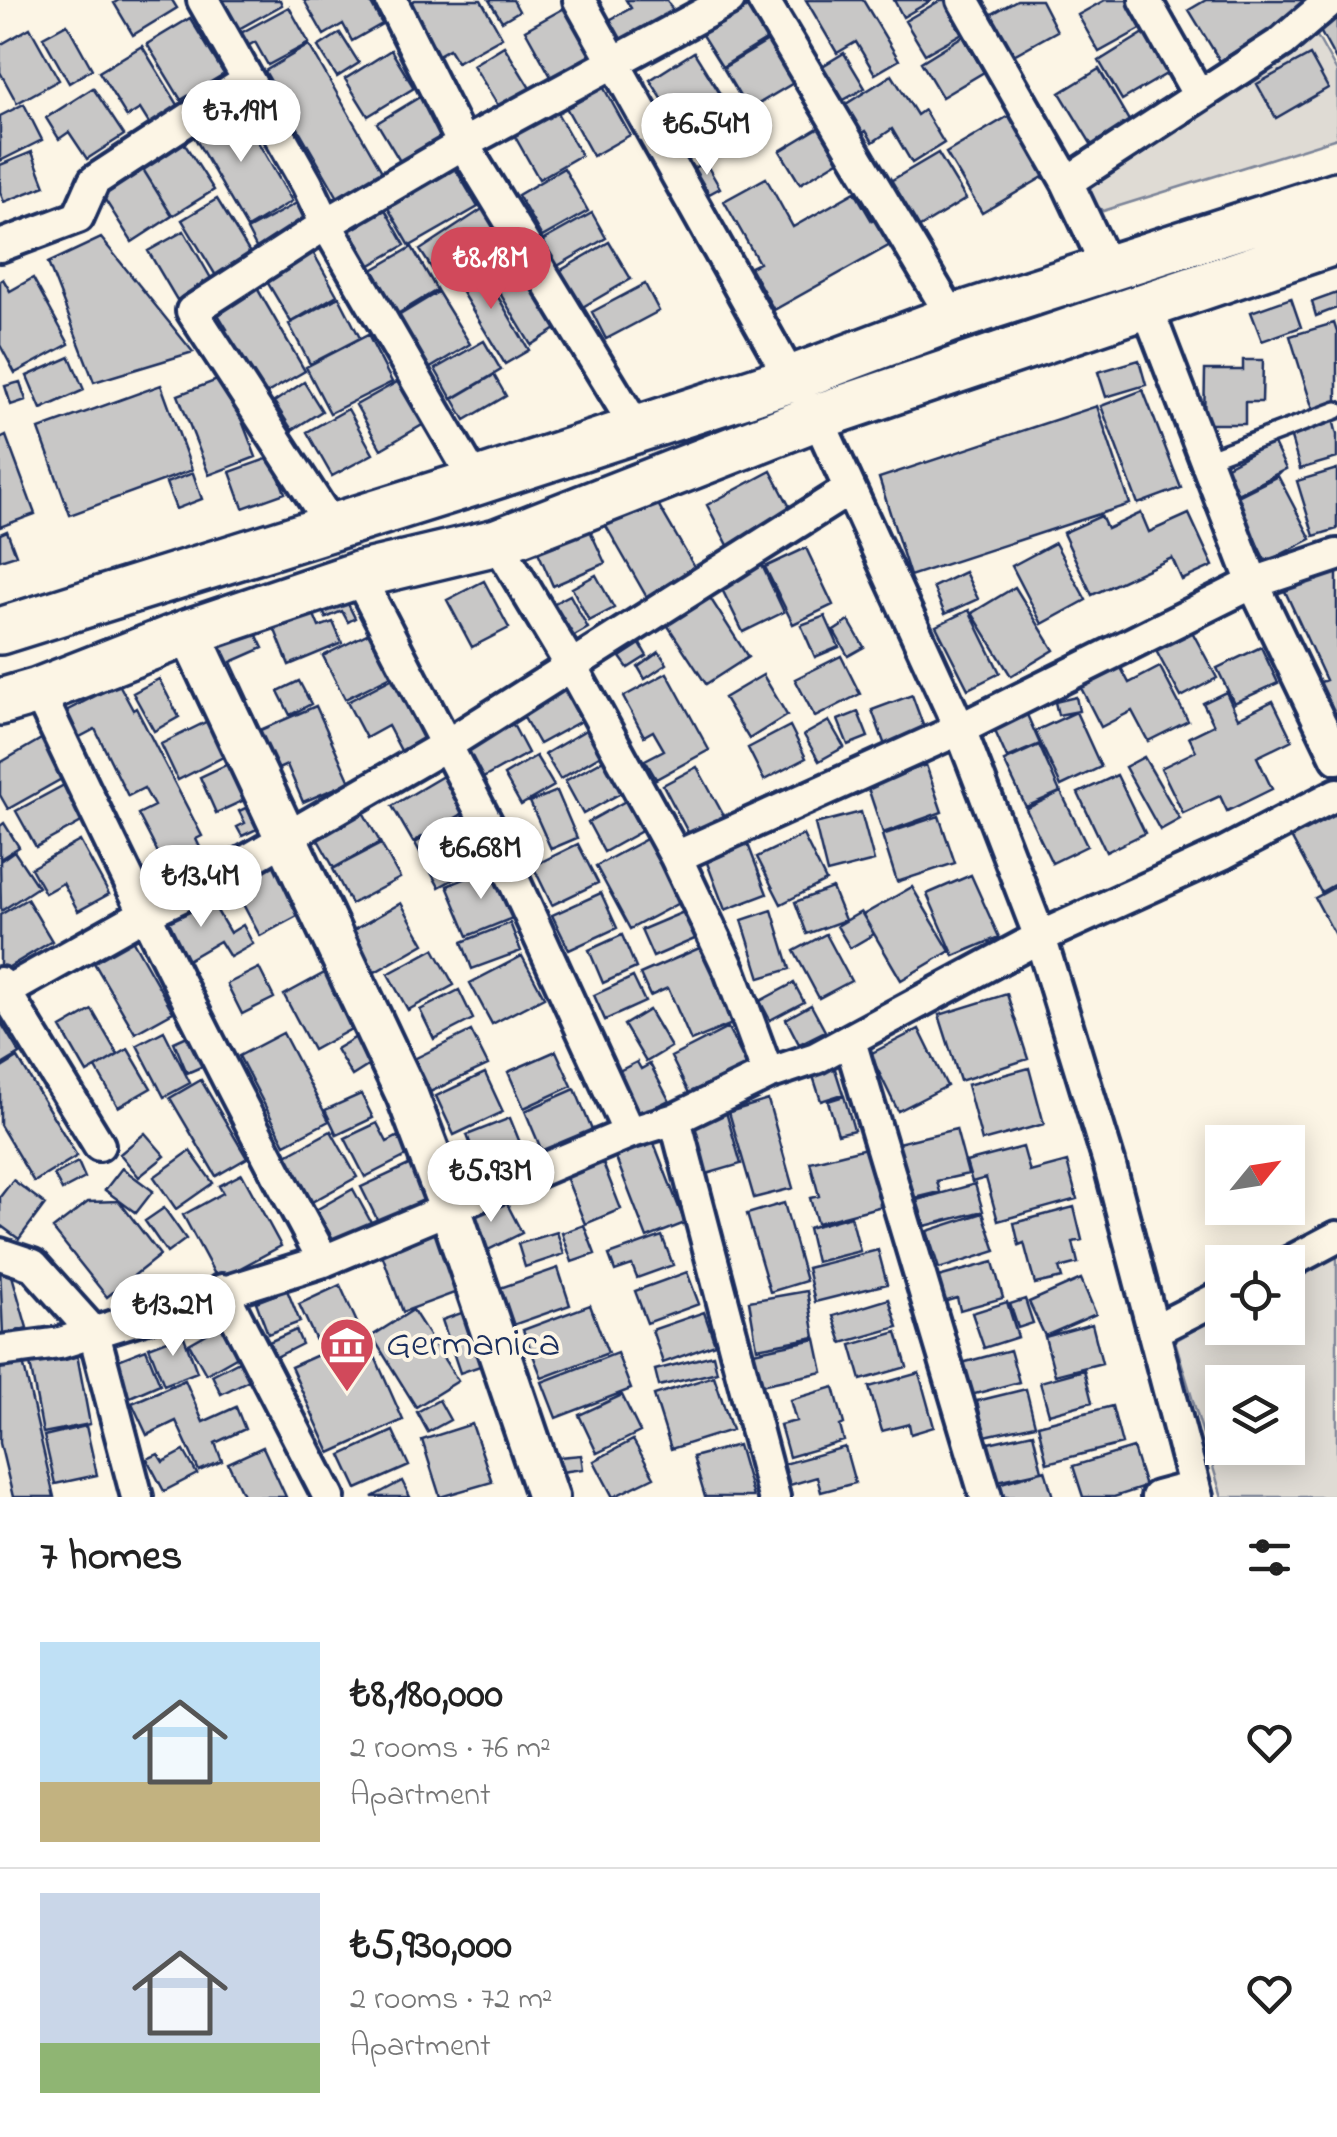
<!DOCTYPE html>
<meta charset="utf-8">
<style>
body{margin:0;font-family:"Indie Flower",sans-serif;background:#f2f2f2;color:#222;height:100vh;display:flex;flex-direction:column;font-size:38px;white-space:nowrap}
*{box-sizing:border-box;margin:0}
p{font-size:32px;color:#767676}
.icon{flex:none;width:55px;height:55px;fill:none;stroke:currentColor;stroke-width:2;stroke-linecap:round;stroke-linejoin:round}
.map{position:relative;height:1497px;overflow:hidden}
.side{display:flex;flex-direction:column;background:#fff;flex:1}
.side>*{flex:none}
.needle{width:65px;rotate:60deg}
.fabs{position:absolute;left:1205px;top:1125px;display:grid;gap:20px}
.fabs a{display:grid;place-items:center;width:100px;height:100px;border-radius:0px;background:#fff;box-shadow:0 5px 25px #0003;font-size:50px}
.price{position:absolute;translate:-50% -85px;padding:0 22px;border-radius:35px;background:#fff;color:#222;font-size:32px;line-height:65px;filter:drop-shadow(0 2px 5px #0008)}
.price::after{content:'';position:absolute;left:50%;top:60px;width:30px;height:22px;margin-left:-15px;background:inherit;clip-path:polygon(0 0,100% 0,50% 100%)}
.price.selected{background:#d1495b;color:#fff}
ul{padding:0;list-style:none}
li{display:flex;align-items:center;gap:30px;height:250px;padding:0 40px}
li+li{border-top:2px solid #e0e0e0}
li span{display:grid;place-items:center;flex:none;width:280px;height:200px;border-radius:0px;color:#555}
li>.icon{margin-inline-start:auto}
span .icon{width:120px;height:120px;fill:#fffc;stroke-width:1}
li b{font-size:42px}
h2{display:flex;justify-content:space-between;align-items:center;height:120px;padding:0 40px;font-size:42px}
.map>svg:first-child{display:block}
.green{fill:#dfdbd4;stroke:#7d8599;stroke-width:2.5;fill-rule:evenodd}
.building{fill:#c8c7c6;stroke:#1b2f5e;stroke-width:2.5}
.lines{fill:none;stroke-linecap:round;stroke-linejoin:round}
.service-casing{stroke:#1b2f5e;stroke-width:22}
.minor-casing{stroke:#1b2f5e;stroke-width:38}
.tertiary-casing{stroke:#1b2f5e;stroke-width:48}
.secondary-casing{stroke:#1b2f5e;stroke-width:52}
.service{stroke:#fcf5e5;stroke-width:15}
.minor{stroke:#fcf5e5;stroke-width:30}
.tertiary{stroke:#fcf5e5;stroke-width:40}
.secondary{stroke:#fcf5e5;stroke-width:45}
.labels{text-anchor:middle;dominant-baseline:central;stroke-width:8;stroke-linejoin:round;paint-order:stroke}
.poi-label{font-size:40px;fill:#1b2f5e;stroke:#fcf5e5;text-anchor:start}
</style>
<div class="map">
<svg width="1337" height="1497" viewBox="0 0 1337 1497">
<rect width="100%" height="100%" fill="#fcf5e5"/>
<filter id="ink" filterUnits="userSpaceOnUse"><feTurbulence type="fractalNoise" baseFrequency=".01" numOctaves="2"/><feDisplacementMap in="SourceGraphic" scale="20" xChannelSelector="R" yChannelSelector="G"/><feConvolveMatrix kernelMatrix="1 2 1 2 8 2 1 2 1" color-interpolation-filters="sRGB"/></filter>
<g filter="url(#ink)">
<!-- green -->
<path class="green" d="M1317,36L1337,72V138L1103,211L1089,199L1088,185Z
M1337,1249V1497H1222L1175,1341L1222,1314V1328H1288V1277ZM1222,1382H1288V1448H1222Z"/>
<!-- building -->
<path class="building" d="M119,0H172L177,8L133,35L114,3Z
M218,0H280L282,5L235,31Z
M304,0H369L382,24L352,41L343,24L324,35Z
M415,0H481L502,37L457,62L449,49L431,59L402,7Z
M489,0H513L519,11L502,21Z
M626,0H667L676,17L619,48L604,23L631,8Z
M741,0H746L769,38L722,67L697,27Z
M806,0H863L899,60L875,74L856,42L837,53Z
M894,0H932L903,17Z
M941,0H946L964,32L925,54L905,21Z
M1017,0H1041L1057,31L1008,58L985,18Z
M1105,0H1131L1146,26L1099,52L1078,15Z
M1206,0H1315L1316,2L1220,61L1189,10Z
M570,5L599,57L554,82L525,30Z
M1337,5V62L1313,18Z
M289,7L309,43L268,65L255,42L246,47L239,34Z
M190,18L224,74L181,100L147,44Z
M67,24L92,69L69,83L43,37Z
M30,28L59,80L17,103L0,72V45Z
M340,33L359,63L337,77L318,47Z
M1144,33L1168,73L1122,100L1099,61Z
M963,36L984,72L942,97L921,62Z
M775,37L800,79L748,110L723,68Z
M309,45L384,175L340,201L265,71Z
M142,46L180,108L150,125L140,109L127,117L99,72Z
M504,46L533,93L502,112L473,65Z
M391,50L414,88L368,116L345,79Z
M694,52L729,108L686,136L650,80Z
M844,53L865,88L831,107L811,73Z
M1310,55L1328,88L1276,118L1257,84Z
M1099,69L1131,124L1093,147L1060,93Z
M892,75L917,115L924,110L944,143L912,163L892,129L873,142L866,131L853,139L835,111Z
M600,81L630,135L593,156L563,102Z
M93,88L124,135L87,159L69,132L59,139L46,118Z
M423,95L453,144L407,173L377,123Z
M235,102L292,201L247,228L189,128Z
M551,102L581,155L539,179L509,126Z
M24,104L42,140L0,161V116Z
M731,111L747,138L726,151L709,124Z
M1012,114L1048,174L982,213L946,153Z
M828,122L848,155L800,184L780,151Z
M182,140L214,190L172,216L141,166Z
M32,152L45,186L4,202L0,192V165Z
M938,153L966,199L910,233L882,186Z
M705,162L720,188L709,194L694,168Z
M452,163L478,207L410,246L385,203Z
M141,166L172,216L132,242L100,192Z
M564,168L588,211L542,237L518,195Z
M766,178L793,227L855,192L872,221L878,218L892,244L774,310L750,267L759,263L724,201Z
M217,199L253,258L218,279L182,220Z
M297,203L313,231L262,259L247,230Z
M383,206L405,245L367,267L344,227Z
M487,206L505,235L438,278L420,250Z
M592,213L606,238L554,268L540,242Z
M184,231L212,280L177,300L148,251Z
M101,238L193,352L94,382L48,263Z
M502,239L556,329L531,345L477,255Z
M609,242L631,279L579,309L558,272Z
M310,247L337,295L291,322L263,275Z
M412,247L437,290L394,316L369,272Z
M477,261L529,350L505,364L452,276Z
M33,278L69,344L15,373L0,345V281L3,279L10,291Z
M645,284L659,311L606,339L592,312Z
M257,288L305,371L253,401L216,336L227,329L216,311Z
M438,292L470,344L427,370L395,318Z
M1337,293V308L1316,316L1312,302Z
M339,297L360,338L310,364L289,324Z
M1291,298L1301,327L1262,341L1251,312Z
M1334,323L1337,332V406L1314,413L1290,336Z
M368,335L392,382L330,413L306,367Z
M484,341L501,370L452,399L435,369Z
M70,357L84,390L41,409L27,376Z
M1139,360L1146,385L1106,397L1098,372Z
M1243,360H1263L1262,402H1245V424H1204L1205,370H1243Z
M494,375L506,396L465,420L453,399Z
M225,377L256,457L209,475L178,395Z
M399,381L424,424L381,449L356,405Z
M20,382L26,400L11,405L5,386Z
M304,382L322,411L292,430L274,402Z
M161,385L192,470L70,515L39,429Z
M1143,390L1181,488L1138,504L1101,406Z
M1097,406L1130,504L910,576L879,478Z
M348,409L373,454L332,476L307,432Z
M1333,419L1337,435V458L1300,469L1289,431Z
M6,436L35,514L0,527V439Z
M1273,442L1286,469L1235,495L1221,469Z
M272,457L285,493L243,508L230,472Z
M1337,469V529L1314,536L1297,481Z
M771,471L793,513L729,547L707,505Z
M193,473L202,499L176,509L166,483Z
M1278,476L1311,539L1266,562L1234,498Z
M651,492L698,573L649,601L602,519Z
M1141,513L1149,532L1189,514L1213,566L1182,580L1172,558L1092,595L1063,533L1101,516L1107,529Z
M586,522L605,563L553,586L535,545Z
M7,531L16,555L0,560V534Z
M1055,543L1086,600L1042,624L1012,566Z
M806,548L833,605L793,624L765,567Z
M759,559L784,612L743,632L717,579Z
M1337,565V719L1334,720L1318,683L1326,680L1284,589Z
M965,572L978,599L945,614L933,587Z
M596,575L614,608L589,621L572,588Z
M484,581L509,628L472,647L447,600Z
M1015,587L1054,650L1011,676L972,613Z
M707,593L748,657L706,684L664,620Z
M343,594L355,618L348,622L342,611L326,618L320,605Z
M570,595L588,628L567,640L549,606Z
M310,605L319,627L333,622L342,643L289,665L271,620Z
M969,610L1000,673L968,689L936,626Z
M825,616L839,647L815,657L801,625Z
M849,621L864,647L848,656L834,631Z
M251,623L263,648L231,662L248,699L237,704L209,643Z
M1189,626L1217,678L1181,697L1153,645Z
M373,631L395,674L345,699L323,656Z
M640,644L647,656L628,668L620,657Z
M1261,647L1278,683L1234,703L1217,668Z
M659,652L667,664L645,679L638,667Z
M841,656L860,694L815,717L795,679Z
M1117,660L1129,683L1160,667L1188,721L1148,741L1132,711L1101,727L1077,680Z
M667,673L709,750L656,779L645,760L664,750L653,731L644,736L623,697Z
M401,674L439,745L407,762L388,726L366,738L347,702Z
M763,675L787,715L749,739L724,698Z
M159,679L179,717L154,731L133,693Z
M569,679L590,716L539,744L518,707Z
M299,681L311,704L290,715L278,691Z
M119,684L133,710L136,708L202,836L196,839L207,862L172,880L138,814L154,806L144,788L128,796L95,729L72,741L58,715Z
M1226,692L1238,718L1273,701L1292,740L1257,757L1272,789L1227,811L1220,796L1183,813L1161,768L1196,751L1189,737L1214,725L1203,703Z
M912,695L927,736L887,751L872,710Z
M1076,697L1079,711L1058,715L1055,702Z
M316,706L350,782L303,802L287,765L276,770L258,731Z
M1024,708L1040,744L1007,758L991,722Z
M858,712L868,737L848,745L838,720Z
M1076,712L1101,767L1061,786L1035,731Z
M509,717L528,753L483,778L463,742Z
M210,720L227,755L178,780L161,744Z
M829,721L844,747L819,761L804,735Z
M790,726L806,758L764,780L748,748Z
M591,727L606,752L560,779L545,754Z
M43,738L65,777L8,809L0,795V763Z
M1039,745L1060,792L1026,807L1004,761Z
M245,756L262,792L216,813L200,777Z
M536,756L554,786L521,805L504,775Z
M609,757L628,789L583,814L565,781Z
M1144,757L1180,819L1160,830L1125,767Z
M926,765L942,812L883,833L867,785Z
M697,767L725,818L690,836L663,785Z
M1117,775L1145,833L1106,852L1078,793Z
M443,776L464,813L413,842L392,806Z
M66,784L85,820L36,847L16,811Z
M557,791L577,838L551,849L530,802Z
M1061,792L1087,846L1052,863L1026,809Z
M631,798L647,828L604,852L588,822Z
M252,805L257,817L252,819L257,829L242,836L237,827L245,823L239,811Z
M359,805L380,842L334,868L313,831Z
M861,812L874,861L827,873L815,824Z
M1337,813V883L1321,892L1291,837Z
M939,816L955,863L897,882L882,835Z
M463,817L487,861L439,887L415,843Z
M4,823L19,847L0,859V826Z
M654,835L688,898L630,929L596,866Z
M803,835L826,881L781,904L757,857Z
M746,839L767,894L725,910L704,855Z
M80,841L109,894L78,911L63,883L45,893L31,868Z
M381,844L400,878L351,904L333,869Z
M578,844L598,883L552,905L533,866Z
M282,849L314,907L260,936L229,878Z
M14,851L38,887L1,911L0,861Z
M493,867L515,917L468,936L447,886Z
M971,875L999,937L954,956L927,894Z
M1337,886V936L1336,937L1315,898Z
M912,887L950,951L901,980L863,915Z
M832,888L845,920L807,934L795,902Z
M206,892L230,933L243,925L253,944L230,957L220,941L182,963L157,920Z
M601,893L617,928L569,950L552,915Z
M27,899L52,941L4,970L0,964V915Z
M401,903L424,944L375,972L352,931Z
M772,910L790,969L760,978L742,920Z
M686,911L697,938L653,957L641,930Z
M861,912L874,934L850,948L837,926Z
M510,923L521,951L472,969L462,942Z
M129,934L173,1012L135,1033L90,956Z
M826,934L851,981L819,998L794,951Z
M622,935L636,968L603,983L589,950Z
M704,946L737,1022L691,1041L668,988L650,996L640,974Z
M434,949L454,985L408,1010L388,974Z
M522,956L544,997L492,1024L470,983Z
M259,968L274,998L242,1014L227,984Z
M332,969L362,1023L313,1050L284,995Z
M633,977L645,1002L605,1020L594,995Z
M794,983L804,1002L770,1020L760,1001Z
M459,990L473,1019L434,1039L420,1010Z
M1007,994L1028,1059L960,1081L939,1015Z
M811,1005L825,1031L799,1044L786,1019Z
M92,1010L118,1055L87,1073L61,1028Z
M649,1010L671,1047L646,1062L624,1025Z
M0,1021L20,1054L0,1066Z
M728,1028L750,1072L693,1101L671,1057Z
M919,1029L947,1086L898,1111L870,1054Z
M164,1031L190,1083L164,1097L137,1045Z
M471,1031L488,1065L430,1092L414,1059Z
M194,1033L208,1064L187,1073L174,1042Z
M283,1033L329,1121L285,1144L239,1056Z
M363,1033L379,1059L352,1076L336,1049Z
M128,1049L151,1088L118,1107L96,1068Z
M556,1051L572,1086L524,1108L508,1072Z
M18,1058L77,1156L34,1182L0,1125V1069Z
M637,1062L641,1069L650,1064L669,1100L636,1116L615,1073Z
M834,1066L843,1094L821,1101L812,1073Z
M1029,1068L1044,1124L982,1141L967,1085Z
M485,1073L503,1112L454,1135L436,1096Z
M201,1080L247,1158L216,1176L170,1098Z
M575,1089L594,1135L544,1156L525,1111Z
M361,1094L373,1118L337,1135L325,1110Z
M844,1096L854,1130L838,1134L828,1101Z
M768,1100L793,1188L754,1198L729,1112Z
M726,1112L741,1164L703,1175L688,1124Z
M510,1118L529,1165L485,1182L467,1135Z
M377,1123L387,1142L412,1129L422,1148L365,1177L345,1138Z
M956,1129L968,1174L937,1181L940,1192L911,1199L898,1143Z
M331,1131L357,1177L308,1204L283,1157Z
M145,1133L165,1156L139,1177L120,1154Z
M652,1138L685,1223L647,1238L614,1153Z
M1023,1147L1030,1172L1067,1162L1077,1199L998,1221L986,1178L972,1182L966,1162Z
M866,1148L882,1206L817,1223L810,1198L819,1196L810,1162Z
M190,1151L213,1183L176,1209L154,1177Z
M601,1158L621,1209L585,1224L564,1172Z
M78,1162L85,1178L62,1190L54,1175Z
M413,1163L429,1198L378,1221L361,1187Z
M122,1168L153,1191L136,1213L105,1190Z
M242,1174L281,1246L218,1280L183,1215L223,1193L219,1186Z
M13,1180L45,1204L19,1239L0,1225V1197Z
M975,1184L983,1211L925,1226L917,1200Z
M353,1189L372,1224L336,1244L316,1210Z
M503,1196L522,1233L480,1254L461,1216Z
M119,1201L160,1255L107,1297L53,1229L88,1202Z
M784,1203L806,1281L770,1292L747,1214Z
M1074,1207L1082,1240L1073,1242L1078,1263L1059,1268L1062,1278L1035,1284L1024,1243L1019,1245L1014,1223Z
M164,1208L186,1239L167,1253L145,1221Z
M983,1213L996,1251L939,1269L927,1231Z
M851,1216L860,1251L816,1262L808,1228Z
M433,1225L457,1292L403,1312L379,1246Z
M584,1225L595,1254L572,1262L562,1233Z
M557,1232L564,1254L525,1267L518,1244Z
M662,1236L673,1265L637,1278L632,1265L615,1271L609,1255Z
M878,1250L887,1284L815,1302L807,1268Z
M993,1262L1003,1298L960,1310L957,1298L937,1304L931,1279Z
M9,1265L27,1328L3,1335L0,1267Z
M558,1268L570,1305L513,1325L500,1288Z
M687,1272L699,1304L647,1323L635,1291Z
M1081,1279L1096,1314L1045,1336L1029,1302Z
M340,1285L359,1327L318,1345L299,1304Z
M287,1290L300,1322L268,1334L256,1302Z
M807,1291L815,1337L757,1348L749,1301Z
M889,1299L898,1327L842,1343L833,1316Z
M1025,1299L1033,1323L1018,1328L1010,1304Z
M215,1302L243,1353L206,1374L189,1344L210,1332L199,1312Z
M1007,1302L1018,1337L984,1348L972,1313Z
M590,1305L608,1353L542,1378L523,1330Z
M413,1310L458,1381L416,1407L372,1336Z
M464,1312L483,1365L460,1373L442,1320Z
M704,1312L715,1344L663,1363L652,1330Z
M1092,1324L1102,1363L1055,1375L1045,1337Z
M296,1330L302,1344L276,1357L269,1342Z
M897,1332L907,1367L861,1380L851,1345Z
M183,1334L197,1372L164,1385L149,1347Z
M365,1334L403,1420L330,1453L291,1367Z
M816,1339L823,1372L751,1387L744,1354Z
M76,1349L90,1424L43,1433L29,1358Z
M146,1349L160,1384L123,1400L108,1364Z
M1010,1350L1019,1382L971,1395L962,1363Z
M617,1353L631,1389L556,1418L542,1382Z
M713,1355L717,1372L659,1386L655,1370Z
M243,1359L253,1378L221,1394L212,1375Z
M23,1362L54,1497H13L0,1443V1367Z
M1084,1370L1092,1402L1049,1414L1040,1382Z
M919,1373L934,1427L911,1434L909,1424L882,1431L869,1387Z
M714,1376L732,1430L671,1449L654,1395Z
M185,1380L203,1422L236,1407L245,1429L215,1443L222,1461L199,1471L176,1421L147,1435L132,1403Z
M834,1387L844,1424L840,1426L844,1441L789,1457L780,1425L796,1421L790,1400Z
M1026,1389L1035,1425L985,1436L977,1401Z
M622,1395L640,1432L597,1453L579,1415Z
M439,1400L450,1420L428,1432L417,1412Z
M1112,1406L1122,1444L1047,1463L1038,1425Z
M472,1424L492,1482L440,1497L422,1440Z
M86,1426L97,1475L55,1484L44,1436Z
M393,1431L409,1466L357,1489L341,1455Z
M1033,1433L1042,1471L993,1482L984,1444Z
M633,1440L654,1477L613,1497L594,1461Z
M738,1445L753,1497H705L693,1457Z
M263,1447L286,1497H244L228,1463Z
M845,1447L855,1483L821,1492L817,1477L790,1485L784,1464Z
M1133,1448L1145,1487L1114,1497H1083L1073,1466Z
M184,1451L197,1474L164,1491L147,1459L158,1454L163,1462Z
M581,1455L583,1469L561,1472L559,1457Z
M1045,1470L1053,1497H1002L998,1484Z
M402,1481L410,1497H372Z"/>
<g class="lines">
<!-- service casing -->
<g class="service-casing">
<path id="service" d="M1204,460L1337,410"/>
</g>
<!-- minor casing -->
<g class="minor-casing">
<path id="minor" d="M203,0L307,184L326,224L476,482
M391,0L463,144L637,429
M579,0L791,379
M763,0L953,318
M963,0L1067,182L1108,269
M1145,0L1198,94
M1067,182L1282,42L1331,0
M0,246L78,217L94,181L247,81
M1146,305L1253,583L1337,758
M817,417L960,729L1040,937L1109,1162L1197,1497
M333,528L192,311L326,224L463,144L729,0
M497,542L570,664L676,857L730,971L768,1074
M38,691C129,883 222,1074 324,1261
M676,857L960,729L1253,583L1337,555
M0,983L99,1145
M0,995L144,914L205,885L448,744L850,489
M850,1041L986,1497
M675,1119L774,1497
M629,1133L675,1119L768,1074L816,1058L1040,937L1224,853L1337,794
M0,1254L33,1265L94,1333L137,1497
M1288,1263L1337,1237
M222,1290L329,1497
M1153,1331L1222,1296
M0,1351L60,1343L324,1261L629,1133L494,837L358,575
M1157,1497L1194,1487"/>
</g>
<!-- tertiary casing -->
<g class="tertiary-casing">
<path id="tertiary" d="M189,632L407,1095L450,1208L548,1497"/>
</g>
<!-- secondary casing -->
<g class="secondary-casing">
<path id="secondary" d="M0,631L476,482L791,379L953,318L1337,195
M0,702L38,691L189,632L358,575L497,542L817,417L1337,241"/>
</g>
<!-- service -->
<use href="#service" class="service"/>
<!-- minor -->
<use href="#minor" class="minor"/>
<!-- tertiary -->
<use href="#tertiary" class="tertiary"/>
<!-- secondary -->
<use href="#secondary" class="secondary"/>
</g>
</g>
<!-- icons -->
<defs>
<g id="museum-pin" transform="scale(2.875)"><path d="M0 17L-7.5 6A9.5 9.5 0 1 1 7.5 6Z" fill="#d1495b" stroke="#fcf5e5"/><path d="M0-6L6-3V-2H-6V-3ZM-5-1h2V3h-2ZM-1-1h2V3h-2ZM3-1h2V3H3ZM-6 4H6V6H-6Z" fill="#fff"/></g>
</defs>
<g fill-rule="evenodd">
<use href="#museum-pin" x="347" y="1345"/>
</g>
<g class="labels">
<!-- poi labels -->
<g class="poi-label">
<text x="386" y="1345">Germanica</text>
</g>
</g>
</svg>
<div class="fabs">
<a><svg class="needle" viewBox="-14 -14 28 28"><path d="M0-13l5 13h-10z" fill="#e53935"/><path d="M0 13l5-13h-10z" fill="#767676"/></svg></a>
<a><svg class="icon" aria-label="locate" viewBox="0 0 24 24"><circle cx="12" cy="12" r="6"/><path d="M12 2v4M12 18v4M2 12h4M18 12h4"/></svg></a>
<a><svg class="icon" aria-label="layers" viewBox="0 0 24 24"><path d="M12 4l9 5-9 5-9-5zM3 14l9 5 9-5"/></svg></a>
</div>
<b class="price" style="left:241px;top:165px">₺7.19M</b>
<b class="price" style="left:707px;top:178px">₺6.54M</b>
<b class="price selected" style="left:491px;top:312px">₺8.18M</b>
<b class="price" style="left:481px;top:902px">₺6.68M</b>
<b class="price" style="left:201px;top:930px">₺13.4M</b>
<b class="price" style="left:491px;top:1225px">₺5.93M</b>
<b class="price" style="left:173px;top:1359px">₺13.2M</b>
</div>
<section class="side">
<h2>7 homes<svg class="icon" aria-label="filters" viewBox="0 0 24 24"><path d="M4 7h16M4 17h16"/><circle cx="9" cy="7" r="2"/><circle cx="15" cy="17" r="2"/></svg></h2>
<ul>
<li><span style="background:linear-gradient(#bfe0f5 70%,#c2b280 0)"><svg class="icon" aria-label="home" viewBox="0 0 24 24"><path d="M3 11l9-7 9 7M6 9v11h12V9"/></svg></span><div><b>₺8,180,000</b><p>2 rooms · 76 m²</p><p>Apartment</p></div><svg class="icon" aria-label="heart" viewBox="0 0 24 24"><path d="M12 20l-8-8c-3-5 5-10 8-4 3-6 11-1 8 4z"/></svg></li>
<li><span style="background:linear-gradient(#c9d6e8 75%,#8fb573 0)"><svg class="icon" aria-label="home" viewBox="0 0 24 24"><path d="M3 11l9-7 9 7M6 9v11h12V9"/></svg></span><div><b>₺5,930,000</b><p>2 rooms · 72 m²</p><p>Apartment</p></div><svg class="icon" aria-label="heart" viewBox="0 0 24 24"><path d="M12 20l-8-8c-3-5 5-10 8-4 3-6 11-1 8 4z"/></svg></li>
</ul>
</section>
